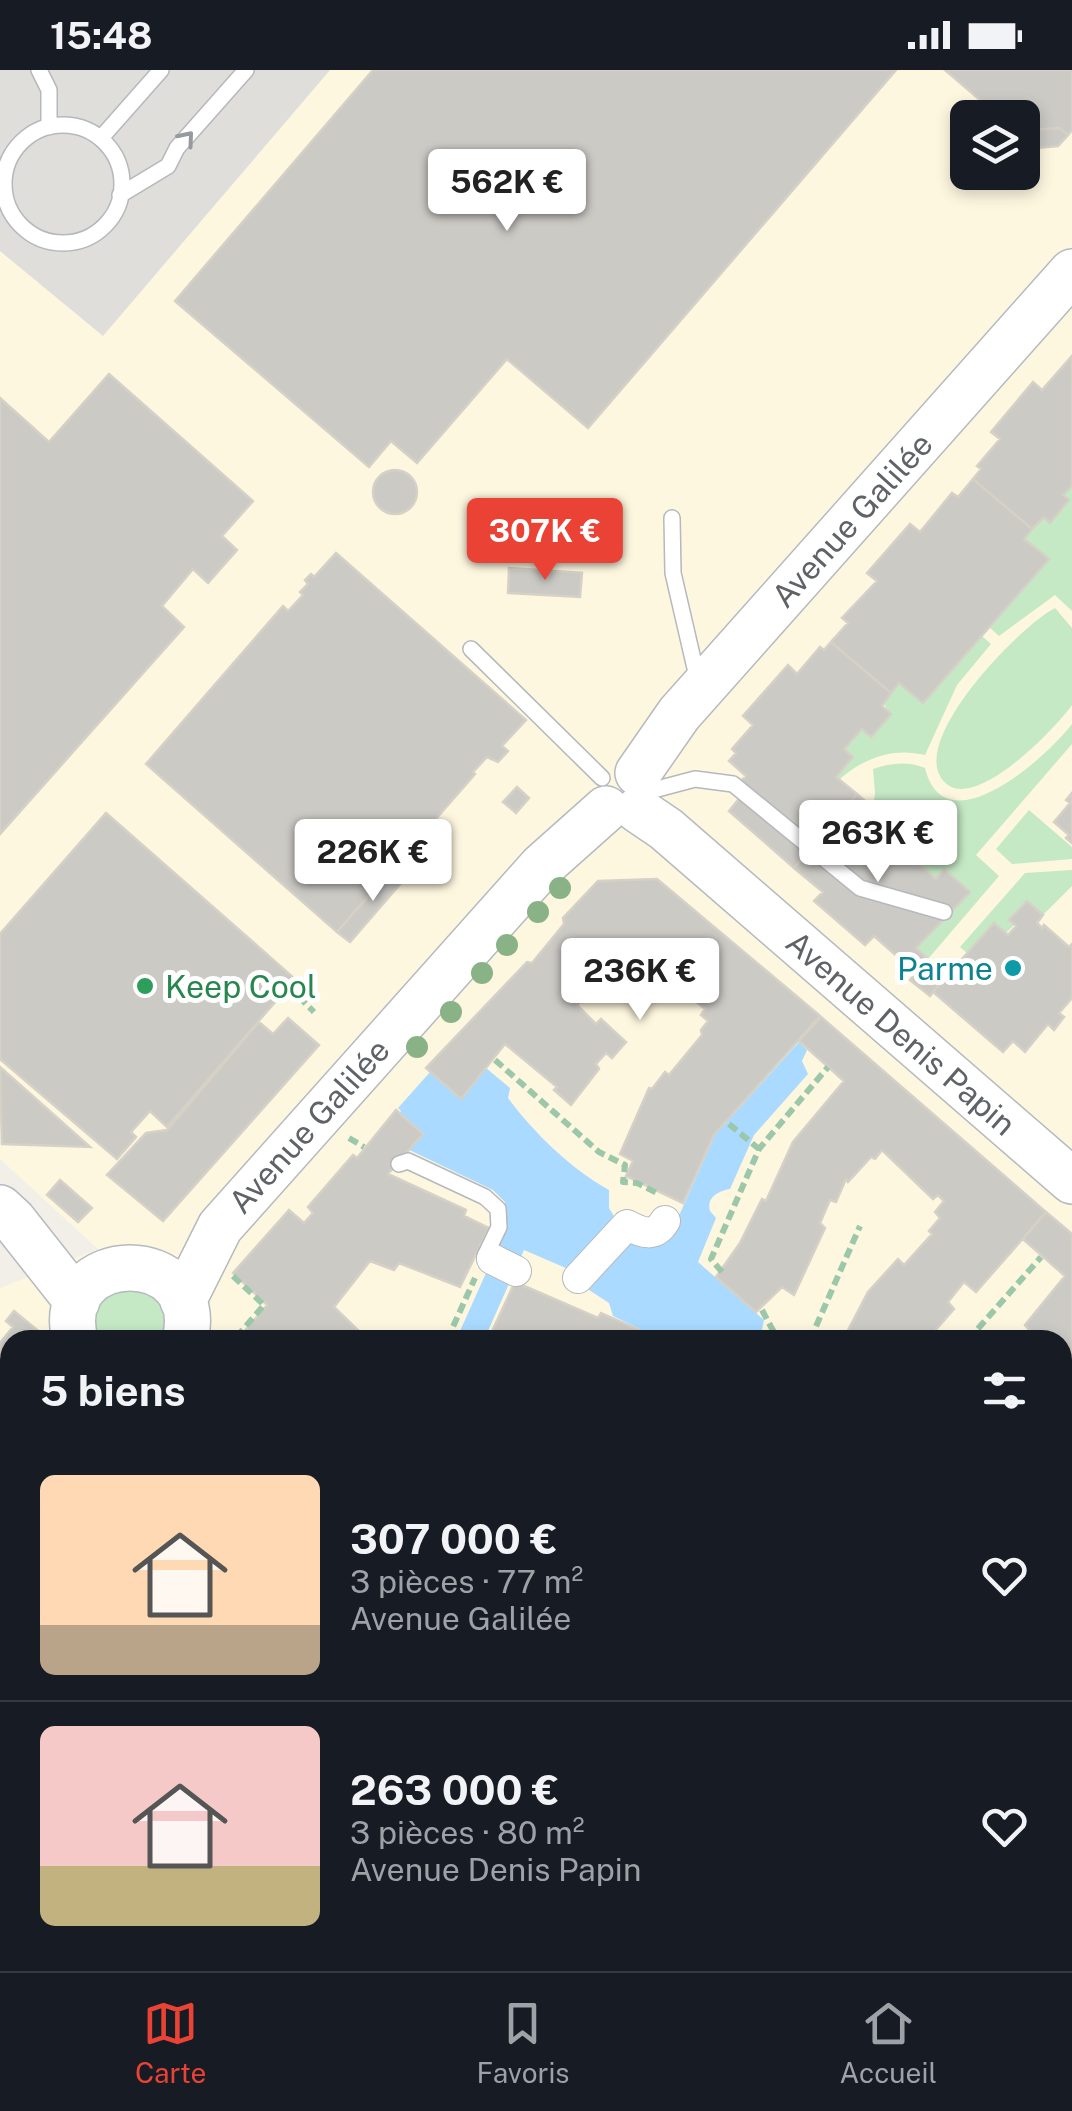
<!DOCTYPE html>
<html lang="fr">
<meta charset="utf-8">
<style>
body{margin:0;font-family:"Public Sans",sans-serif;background:#20242c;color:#f1f3f6;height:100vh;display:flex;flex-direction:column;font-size:38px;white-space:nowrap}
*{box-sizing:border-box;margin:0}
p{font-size:32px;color:#9ea1a6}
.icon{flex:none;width:55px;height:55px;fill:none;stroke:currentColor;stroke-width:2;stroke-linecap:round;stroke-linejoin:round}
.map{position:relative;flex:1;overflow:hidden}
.details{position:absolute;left:0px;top:1260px;width:1072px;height:642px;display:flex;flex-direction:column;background:#171b24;border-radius:30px 30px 0 0;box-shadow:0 5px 15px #0003}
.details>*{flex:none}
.buttons{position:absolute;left:950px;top:30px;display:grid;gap:20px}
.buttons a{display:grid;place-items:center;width:90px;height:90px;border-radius:15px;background:#171b24;box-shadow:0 5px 15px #0003;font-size:50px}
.price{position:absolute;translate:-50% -85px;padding:0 22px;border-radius:10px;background:#fff;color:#222;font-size:32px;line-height:65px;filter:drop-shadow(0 2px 5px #0008)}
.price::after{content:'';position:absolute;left:50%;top:60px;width:30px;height:22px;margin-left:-15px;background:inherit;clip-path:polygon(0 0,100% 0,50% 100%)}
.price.selected{background:#ea4335;color:#fff}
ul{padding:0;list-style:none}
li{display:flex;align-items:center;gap:30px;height:250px;padding:0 40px}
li+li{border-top:2px solid #363941}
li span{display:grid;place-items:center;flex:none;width:280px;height:200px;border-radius:15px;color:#555}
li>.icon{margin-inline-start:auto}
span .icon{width:120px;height:120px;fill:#fffc;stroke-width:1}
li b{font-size:42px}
h2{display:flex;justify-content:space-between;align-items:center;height:120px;padding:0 40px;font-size:42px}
.status{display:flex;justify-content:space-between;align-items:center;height:70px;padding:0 50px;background:#171b24;direction:ltr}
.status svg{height:28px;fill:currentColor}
.tab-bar{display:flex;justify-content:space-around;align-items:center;height:140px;border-top:2px solid #363941;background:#171b24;font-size:28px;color:#9ea1a6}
.tab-bar a{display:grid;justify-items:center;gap:5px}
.tab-bar .selected{color:#ea4335}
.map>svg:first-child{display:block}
.commercial{fill:#fef7e0;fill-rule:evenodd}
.industrial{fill:#e0deda}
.green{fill:#c5e8c5}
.water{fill:#aadaff}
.building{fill:#cccac5;stroke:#d6d1c6;stroke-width:2.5}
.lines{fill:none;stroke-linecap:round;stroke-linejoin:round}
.lane-casing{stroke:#b5b8bc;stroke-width:18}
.street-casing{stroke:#b5b8bc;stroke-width:32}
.secondary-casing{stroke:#b6babf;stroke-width:48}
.path{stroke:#9cc7a9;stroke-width:6;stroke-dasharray:10 5;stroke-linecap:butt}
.lane{stroke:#fff;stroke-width:15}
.street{stroke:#fff;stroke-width:30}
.secondary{stroke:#fff;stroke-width:45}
.tree{fill:#89b387}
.oneway{stroke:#979a9d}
.culture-dot{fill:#0f9aa8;stroke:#fff;stroke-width:4}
.leisure-dot{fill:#2e9e5b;stroke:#fff;stroke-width:4}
.labels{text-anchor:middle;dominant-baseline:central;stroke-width:10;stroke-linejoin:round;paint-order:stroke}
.street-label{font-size:32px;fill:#5f6368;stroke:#fff}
.culture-label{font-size:32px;fill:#0d838f;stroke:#fff;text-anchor:end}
.leisure-label{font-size:32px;fill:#27864d;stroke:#fff;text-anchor:start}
</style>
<div class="status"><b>15:48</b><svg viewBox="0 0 49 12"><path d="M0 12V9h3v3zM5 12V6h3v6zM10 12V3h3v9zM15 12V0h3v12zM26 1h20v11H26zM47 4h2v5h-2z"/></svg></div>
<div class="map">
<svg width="1072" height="1901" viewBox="0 0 1072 1901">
<rect width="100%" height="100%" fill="#f1efe8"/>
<!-- commercial -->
<path class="commercial" d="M330,0H1072V1901H0V1218L98,1179L0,1089V181L103,265ZM968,48H1022V102H968ZM10,1270H1062V1892H10Z"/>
<!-- industrial -->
<path class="industrial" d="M0,0H330L103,266L0,181Z"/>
<!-- green -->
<path class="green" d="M1072,416V541L1055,525L999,566L989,557L1049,489L1024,469L1044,447L1051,452L1069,431L1063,425Z
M1055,538L1072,558V635C1056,658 966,753 940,706C916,663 1019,557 1055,538Z
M982,566L991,574L957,615L925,685C893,677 864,688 840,709L836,707L853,687L844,679L862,659L871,666L890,644L883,632L899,613L923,633Z
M1072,654V674L976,785L999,806L928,889L916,878L970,821L945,799L936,809L871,753L875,723L873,699C890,693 908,691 925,698C945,779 1047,687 1072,654Z
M1029,740L1072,777V789L1012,794L996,779Z
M1072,800V816L1043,845L1027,832C1012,866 1000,868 967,883L960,877L1025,803Z
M131,1214L167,1236L169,1270H93L95,1234Z"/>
<!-- water -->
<path class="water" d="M799,972L807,980L802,991L808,1004L754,1065L730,1119C719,1121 706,1127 710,1141L716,1148L698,1192L764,1250L760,1270H636L640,1259L613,1246L609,1233L586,1218L589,1208L524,1180L484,1270H456L507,1156L505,1132L493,1120L380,1066L401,1041L398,1038L456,973L510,1018L508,1028C535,1064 570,1098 609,1120V1138L617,1151L677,1150L715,1065Z"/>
<!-- building -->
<path class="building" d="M373,0H896L588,358L507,289L417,393L391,371L369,397L175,231Z
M945,0H1072V60L1068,65L1060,58L1031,60L1024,68L1022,48H1001Z
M1060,58L1068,65L1058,76L1036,78L1024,68L1031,60Z
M1072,286V416L1063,425L1069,430L1050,453L1044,447L1032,459L973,409L981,399L977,396L1000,369L991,362L1033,312L1042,320Z
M109,304L253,431L222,466L237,480L208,513L193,499L162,536L184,557L0,764V328L49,372Z
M373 422a22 22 0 1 1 44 0a22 22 0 1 1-44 0Z
M973,409L1032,459L1024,469L1049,489L923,633L899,613L891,623L831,572L848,553L842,548L877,511L867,503L910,454L920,462L952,423L958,427Z
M336,483L526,650L502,676L508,681L498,692L487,687L473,702L475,704L337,862L146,694L283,536L288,541L303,525L300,522L308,514L305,510L311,504L314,507Z
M509,498L582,503L580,527L508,523Z
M831,572L891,623L882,636L891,644L871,667L862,659L844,679L853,687L836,707L857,724L794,798L729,741L747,719L739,713L746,706L729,691L736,683L732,679L753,655L743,646L788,595L797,604L820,577L824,580Z
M517,717L529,728L516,743L503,732Z
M1072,723V773L1066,768L1069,765L1054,752L1070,733L1066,730Z
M857,724L879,743L871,753L936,809L944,799L970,822L916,878L928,889L916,903L874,866L865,875L814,831L823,822L794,798Z
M106,743L295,909L167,1057L150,1041L131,1062L136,1067L117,1089L0,989V864Z
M396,795L408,805L350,872L337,862Z
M657,809L820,946L714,1065L683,1133L626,1106L633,1091L620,1084L649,1018L652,1019L665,1002L669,1005L702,965L701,960L708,951L701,945L705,939L628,874L614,892L618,898L599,920L594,917L577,935L596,954L601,949L626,972L612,988L606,983L596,994L599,999L571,1035L554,1020L557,1017L505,974L461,1029L426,998L527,892L532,893L564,854L563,848L598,811Z
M1027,831L1043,845L1037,853L1042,858L1044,855L1069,877L1072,874V928L1059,943L1064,947L1054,960L1048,954L1025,982L1013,971L1003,982L933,922L994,853L1008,865L1016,856L1009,850Z
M922,895L941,912L930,926L910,910Z
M821,947L1046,1142L976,1222L964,1212L948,1232L954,1239L927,1270H843L868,1222L898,1189L904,1195L932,1164L929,1161L940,1148L935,1142L944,1131L938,1125L933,1129L882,1080L875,1089L871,1087L848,1112L846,1109L836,1132L830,1130L820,1153L825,1158L794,1225L782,1217L756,1242L716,1207L740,1173L762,1129L766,1131L793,1072L844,1011L799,971Z
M288,948L319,975L163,1151L107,1105L146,1063L167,1060L259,952L273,964Z
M0,997L90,1077L2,1074Z
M396,1040L423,1064L388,1104L466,1140L464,1146L489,1158L460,1217L399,1193L394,1200L370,1191L334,1237L367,1269L372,1264L378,1270H237L267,1235L233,1203L289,1140L304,1153L313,1143L308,1137L353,1085L357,1088Z
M60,1110L92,1138L78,1152L47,1125Z
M1046,1142L1072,1164V1309L1062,1319V1270H1023L1030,1261L1025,1255L1065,1206L1023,1169Z
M515,1212L598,1248L601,1243L640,1260L635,1270H488Z
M14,1241L37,1260L28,1270H10V1291L0,1283V1273L13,1257L6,1251Z
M1072,1449V1493L1065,1487L1062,1472V1462Z
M0,1673L10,1681V1774L0,1765Z
M97,1892H130L140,1901H106Z
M130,1892H170L162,1901H140Z
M432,1892H601L593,1901H442Z
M654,1892H690L699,1901H647Z"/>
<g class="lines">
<!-- lane casing -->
<g class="lane-casing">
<path id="lane" d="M39,0L49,20V57
M4 114a59 59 0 1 1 118 0a59 59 0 1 1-118 0Z
M101,68L161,0
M120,125L168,96L177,78L246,0
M672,448L673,503L698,611
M471,579L602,708
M646,722L695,709L733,714L860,818L944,842
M399,1094L408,1091L485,1127L498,1139L499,1157L485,1186"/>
</g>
<!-- street casing -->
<g class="street-casing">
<path id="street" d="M492,1189L516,1201
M578,1208L627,1155C642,1163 655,1168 665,1151
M1070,1547H1072
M856,1892L865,1901"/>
</g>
<!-- secondary casing -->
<g class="secondary-casing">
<path id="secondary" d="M638,703L679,644L1072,202
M638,740L666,759L1072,1111
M0,1138L13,1150L77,1231
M183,1231L220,1157L542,796L606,739
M75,1270C51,1174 209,1174 185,1270
M0,1404L10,1392"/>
</g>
<!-- path -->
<path class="path" d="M284,922L301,929L314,942
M495,990L599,1082L625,1095L623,1112L637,1113L657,1123
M729,1054L759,1079
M349,1068L364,1077
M722,1202L711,1189L759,1079L828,997
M233,1206L264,1235L234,1270
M762,1240L777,1268L783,1270
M447,1270L475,1208
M810,1270L860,1156
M968,1270L1041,1187
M1062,1376L1072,1365"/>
<!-- lane -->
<use href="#lane" class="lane"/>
<!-- street -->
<use href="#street" class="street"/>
<!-- secondary -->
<use href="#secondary" class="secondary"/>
</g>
<!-- trees -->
<g class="tree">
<circle cx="560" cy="818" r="11"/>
<circle cx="538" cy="842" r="11"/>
<circle cx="507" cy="875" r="11"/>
<circle cx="482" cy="903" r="11"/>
<circle cx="451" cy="942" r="11"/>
<circle cx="417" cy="977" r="11"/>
</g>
<!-- one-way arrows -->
<defs><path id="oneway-chevron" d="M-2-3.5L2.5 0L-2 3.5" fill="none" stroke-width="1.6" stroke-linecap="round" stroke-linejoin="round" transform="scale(2.5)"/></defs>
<use class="oneway" href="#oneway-chevron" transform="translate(187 68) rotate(-50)"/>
<!-- markers -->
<circle class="culture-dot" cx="1013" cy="898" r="10"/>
<circle class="leisure-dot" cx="145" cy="916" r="10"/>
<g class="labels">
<!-- street labels -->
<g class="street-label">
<text transform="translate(852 450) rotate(-48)">Avenue Galilée</text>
<text transform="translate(901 963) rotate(41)">Avenue Denis Papin</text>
<text transform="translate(309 1056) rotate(-48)">Avenue Galilée</text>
</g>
<!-- culture labels -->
<g class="culture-label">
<text x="993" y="898">Parme</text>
</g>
<!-- leisure labels -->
<g class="leisure-label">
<text x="165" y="916">Keep Cool</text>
</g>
</g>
</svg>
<div class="buttons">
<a><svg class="icon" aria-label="layers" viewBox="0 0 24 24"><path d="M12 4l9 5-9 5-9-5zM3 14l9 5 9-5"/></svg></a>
</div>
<b class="price" style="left:507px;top:164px">562K €</b>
<b class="price selected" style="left:545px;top:513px">307K €</b>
<b class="price" style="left:878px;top:815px">263K €</b>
<b class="price" style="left:373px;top:834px">226K €</b>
<b class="price" style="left:640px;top:953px">236K €</b>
<section class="details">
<h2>5 biens<svg class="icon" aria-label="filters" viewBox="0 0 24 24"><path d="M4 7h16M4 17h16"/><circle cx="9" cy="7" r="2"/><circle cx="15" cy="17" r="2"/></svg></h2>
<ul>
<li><span style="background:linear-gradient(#ffd9b3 75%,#b9a48a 0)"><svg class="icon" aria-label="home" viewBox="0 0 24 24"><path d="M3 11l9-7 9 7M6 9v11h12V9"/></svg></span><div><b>307 000 €</b><p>3 pièces · 77 m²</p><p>Avenue Galilée</p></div><svg class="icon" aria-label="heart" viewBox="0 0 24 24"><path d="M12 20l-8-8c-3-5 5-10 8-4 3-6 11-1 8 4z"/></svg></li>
<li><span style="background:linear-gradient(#f6c9c9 70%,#c2b280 0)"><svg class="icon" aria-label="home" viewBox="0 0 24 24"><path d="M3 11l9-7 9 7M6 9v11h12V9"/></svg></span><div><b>263 000 €</b><p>3 pièces · 80 m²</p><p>Avenue Denis Papin</p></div><svg class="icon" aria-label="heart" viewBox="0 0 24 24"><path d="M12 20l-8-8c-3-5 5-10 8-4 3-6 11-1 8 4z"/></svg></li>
</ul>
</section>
</div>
<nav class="tab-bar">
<a class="selected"><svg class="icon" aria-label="map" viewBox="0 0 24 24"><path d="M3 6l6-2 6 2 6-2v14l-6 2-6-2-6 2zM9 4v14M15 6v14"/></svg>Carte</a>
<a><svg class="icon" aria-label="saved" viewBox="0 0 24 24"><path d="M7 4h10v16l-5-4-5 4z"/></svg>Favoris</a>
<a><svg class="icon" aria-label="home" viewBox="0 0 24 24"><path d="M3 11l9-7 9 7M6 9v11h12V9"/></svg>Accueil</a>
</nav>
